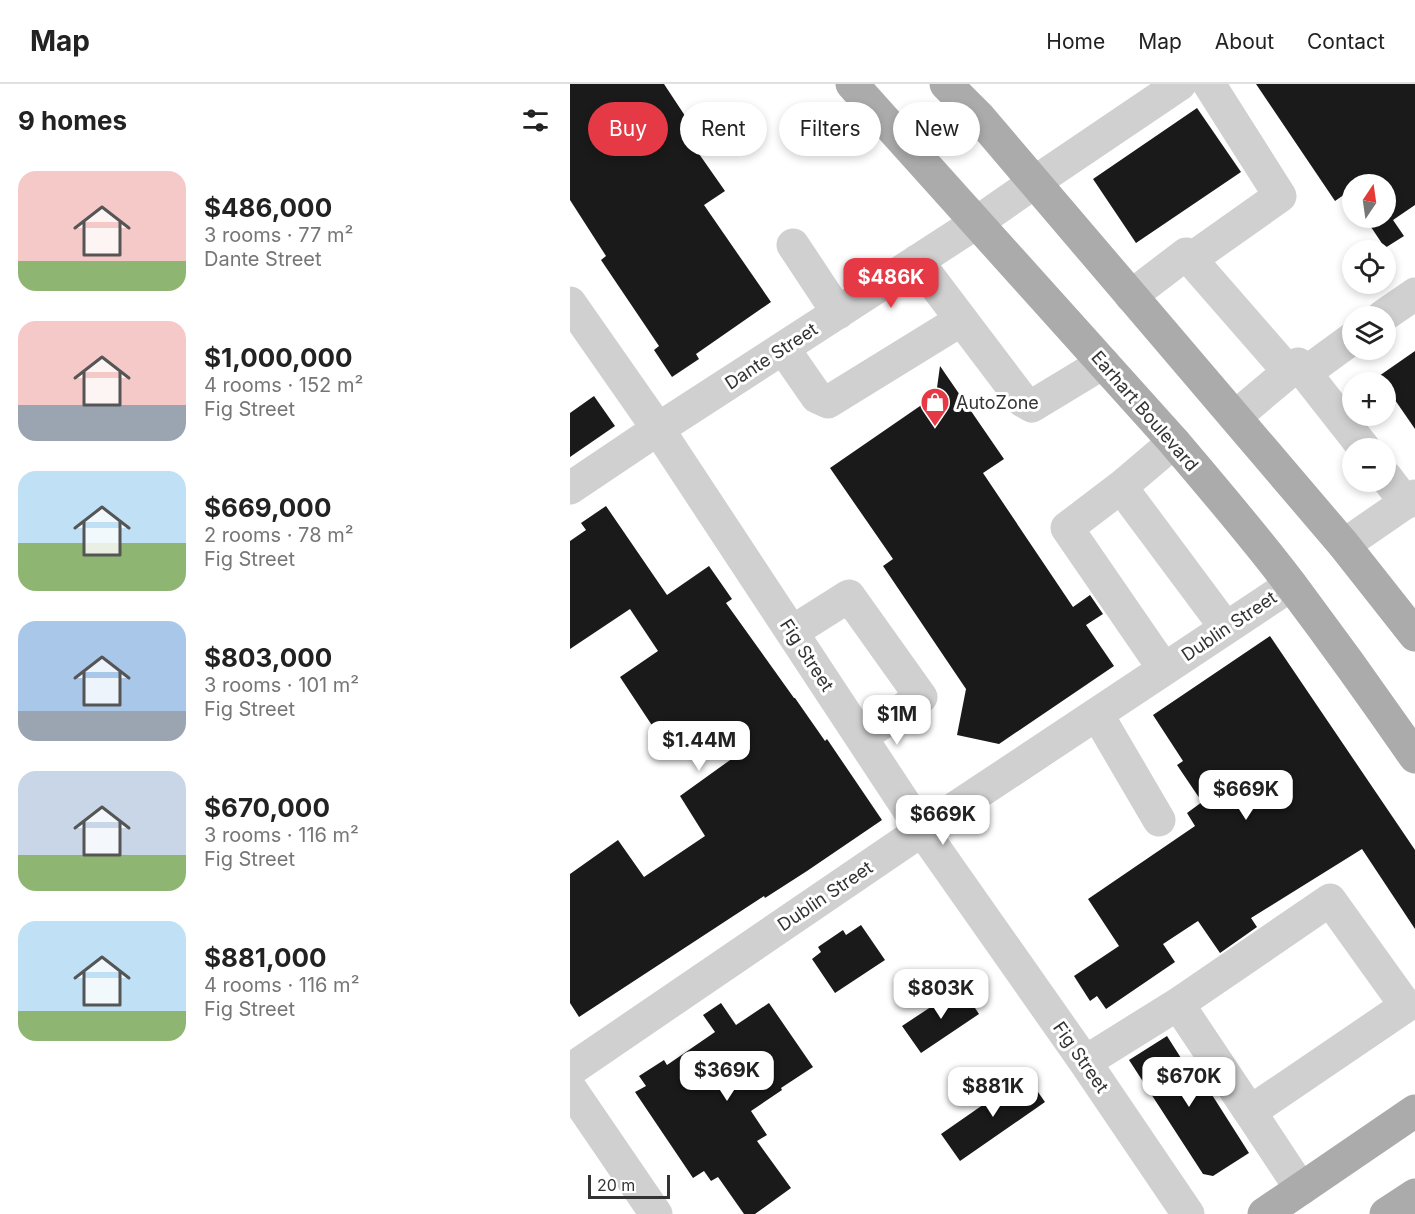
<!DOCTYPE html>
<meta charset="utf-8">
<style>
body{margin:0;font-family:Inter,sans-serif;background:#f2f2f2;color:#222;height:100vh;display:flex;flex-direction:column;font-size:22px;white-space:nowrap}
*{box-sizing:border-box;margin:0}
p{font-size:20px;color:#767676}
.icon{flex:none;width:33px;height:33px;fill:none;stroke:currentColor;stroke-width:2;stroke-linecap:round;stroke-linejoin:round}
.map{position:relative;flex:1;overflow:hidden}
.side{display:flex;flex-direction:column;background:#fff;width:570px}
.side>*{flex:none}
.top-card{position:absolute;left:18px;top:18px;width:570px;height:54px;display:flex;gap:12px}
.needle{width:39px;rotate:13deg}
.controls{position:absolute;left:772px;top:90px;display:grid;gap:12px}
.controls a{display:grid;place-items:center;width:54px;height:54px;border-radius:50%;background:#fff;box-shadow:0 3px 9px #0003;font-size:30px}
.scale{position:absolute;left:18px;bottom:15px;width:82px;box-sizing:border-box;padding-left:6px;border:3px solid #333;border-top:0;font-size:16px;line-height:21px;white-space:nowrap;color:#333;-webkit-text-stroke:4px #fff;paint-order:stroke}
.price{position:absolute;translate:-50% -51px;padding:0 14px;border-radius:12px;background:#fff;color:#222;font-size:20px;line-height:39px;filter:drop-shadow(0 2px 3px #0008)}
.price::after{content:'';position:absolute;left:50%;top:36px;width:18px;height:14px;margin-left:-9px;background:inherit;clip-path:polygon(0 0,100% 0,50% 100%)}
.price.selected{background:#e63946;color:#fff}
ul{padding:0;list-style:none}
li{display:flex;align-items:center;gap:18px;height:150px;padding:0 18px}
li span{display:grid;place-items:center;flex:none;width:168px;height:120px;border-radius:18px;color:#555}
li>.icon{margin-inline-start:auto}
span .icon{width:72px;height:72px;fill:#fffc;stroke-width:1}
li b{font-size:26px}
h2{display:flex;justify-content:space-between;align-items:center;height:72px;padding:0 18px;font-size:26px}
.pill{padding:0 21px;border-radius:27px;background:#fff;box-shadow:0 3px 9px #0003;font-size:21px;line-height:54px}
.pill.selected{background:#e63946;color:#fff}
header{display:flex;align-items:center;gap:36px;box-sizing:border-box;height:84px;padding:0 30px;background:#fff;border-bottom:2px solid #e0e0e0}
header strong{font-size:28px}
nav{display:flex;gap:33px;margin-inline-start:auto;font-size:21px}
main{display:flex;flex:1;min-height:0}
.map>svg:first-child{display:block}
.building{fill:#1a1a1a}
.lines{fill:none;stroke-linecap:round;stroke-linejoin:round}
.minor{stroke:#d0d0d0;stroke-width:33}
.major{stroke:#ababab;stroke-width:33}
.labels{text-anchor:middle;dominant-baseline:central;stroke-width:6;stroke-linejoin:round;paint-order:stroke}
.street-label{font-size:18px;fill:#333;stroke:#fff}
.poi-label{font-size:18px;fill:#333;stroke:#fff;text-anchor:start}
</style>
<header>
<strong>Map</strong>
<nav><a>Home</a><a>Map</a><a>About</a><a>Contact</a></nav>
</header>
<main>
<section class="side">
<h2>9 homes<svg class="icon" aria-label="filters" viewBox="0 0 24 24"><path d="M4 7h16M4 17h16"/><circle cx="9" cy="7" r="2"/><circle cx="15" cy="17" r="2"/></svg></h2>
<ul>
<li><span style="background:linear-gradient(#f6c9c9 75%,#8fb573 0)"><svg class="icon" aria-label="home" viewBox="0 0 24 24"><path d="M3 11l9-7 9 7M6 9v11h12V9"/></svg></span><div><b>$486,000</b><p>3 rooms · 77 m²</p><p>Dante Street</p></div></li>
<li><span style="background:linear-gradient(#f6c9c9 70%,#9aa5b1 0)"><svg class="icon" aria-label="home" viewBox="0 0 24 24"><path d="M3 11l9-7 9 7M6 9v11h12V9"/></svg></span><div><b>$1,000,000</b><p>4 rooms · 152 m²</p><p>Fig Street</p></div></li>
<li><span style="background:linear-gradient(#bfe0f5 60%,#8fb573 0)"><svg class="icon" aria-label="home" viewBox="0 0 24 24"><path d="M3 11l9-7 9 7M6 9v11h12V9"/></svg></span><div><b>$669,000</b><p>2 rooms · 78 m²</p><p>Fig Street</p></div></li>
<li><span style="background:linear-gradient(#a9c7e8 75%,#9aa5b1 0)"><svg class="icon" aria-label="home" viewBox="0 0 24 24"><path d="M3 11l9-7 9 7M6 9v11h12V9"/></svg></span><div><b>$803,000</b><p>3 rooms · 101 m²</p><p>Fig Street</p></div></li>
<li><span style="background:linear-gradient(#c9d6e8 70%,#8fb573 0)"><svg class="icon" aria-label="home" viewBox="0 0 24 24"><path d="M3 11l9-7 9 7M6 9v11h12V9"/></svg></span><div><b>$670,000</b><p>3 rooms · 116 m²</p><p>Fig Street</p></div></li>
<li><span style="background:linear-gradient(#bfe0f5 75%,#8fb573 0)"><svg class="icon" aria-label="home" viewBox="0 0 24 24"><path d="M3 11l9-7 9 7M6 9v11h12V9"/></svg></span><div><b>$881,000</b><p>4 rooms · 116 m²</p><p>Fig Street</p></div></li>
</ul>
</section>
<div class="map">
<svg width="845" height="1130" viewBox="0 0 845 1130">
<rect width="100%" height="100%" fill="#fff"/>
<!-- building -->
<path class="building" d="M0,0H94L135,62L127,67L155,107L134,121L201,218L126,270L129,275L102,293L84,266L89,262L31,176L36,172L0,116Z
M686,0H845V121L823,136L834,152L815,164L795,134H816V100H783V115L778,108L765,117Z
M627,24L671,88L566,159L523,95Z
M845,267V345L816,303V298H813L809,292Z
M370,282L434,375L413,389L503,523L520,511L533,530L516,541L544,582L429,660L387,651L396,605L313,482L323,475L260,384L366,311Z
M24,312L45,342L0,373V329Z
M36,422L97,511L139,482L162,515L156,519L224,614H225L255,657L257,655L312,736L237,787L195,814L194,812L9,933L0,919V790L48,756L74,793L135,752L110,712L174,666L154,637L115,663L104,646L91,655L50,593L88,567L60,525L0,565V457L16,446L11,439Z
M700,552L845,766V845L792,765L681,834L687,843L650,869L628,837L593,860L605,878L536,925L527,912L520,917L504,892L549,862L518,815L625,742L617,729L632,718L607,681L613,677L583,631Z
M291,841L315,876L265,909L242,875L251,868L248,863L273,846L276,851Z
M391,903L409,930L351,969L332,942Z
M151,919L166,941L199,919L243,983L211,1004L212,1006L181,1027L197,1051L187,1057L221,1104L185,1130H174L148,1093L141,1097L134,1087L123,1094L65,1008L76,1002L69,992L94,976L97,981L145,948L133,931Z
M597,952L618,985L623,981L679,1069L643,1092L633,1090L559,976Z
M456,991L475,1018L390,1077L371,1050Z"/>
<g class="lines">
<!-- minor -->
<path class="minor" d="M223,161L268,229
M621,175L710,112L639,0
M347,177L453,317L462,322L533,279
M561,212L616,170L719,288
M0,219L88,345L352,746L515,978L618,1130
M813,232L845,210
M213,264L247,313L258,318L391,236
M735,289L783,254
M665,333L728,280L794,364
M816,393L836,419
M551,403L656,544
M0,404L88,345L406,139L465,98L610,0
M774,461L845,412
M222,548L279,512L351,613L291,653
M594,585L497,444L551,403L604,358
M527,630L589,736
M608,920L680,1028
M515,978L608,920L760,816L836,922L680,1028L731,1105
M0,986L352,746L721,501
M0,1004L86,1130"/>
<!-- major -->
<path class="major" d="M282,0L604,358C644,405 685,453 722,502C764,558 805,615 845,673
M376,0L409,33L774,461L845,551
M694,1130L845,1027
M816,1130L845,1111"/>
</g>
<!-- icons -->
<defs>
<g id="shop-pin" transform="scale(1.5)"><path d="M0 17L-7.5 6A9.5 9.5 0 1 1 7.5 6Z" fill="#e63946" stroke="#fff"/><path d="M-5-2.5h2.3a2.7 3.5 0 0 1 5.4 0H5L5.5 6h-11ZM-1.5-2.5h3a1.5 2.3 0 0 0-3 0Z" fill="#fff"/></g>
</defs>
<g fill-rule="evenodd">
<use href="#shop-pin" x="365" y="318"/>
</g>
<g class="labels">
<!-- street labels -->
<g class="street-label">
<text transform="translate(201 272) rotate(-33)">Dante Street</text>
<text transform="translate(575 327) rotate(49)">Earhart Boulevard</text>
<text transform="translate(659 542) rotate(-34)">Dublin Street</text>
<text transform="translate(237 571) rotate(57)">Fig Street</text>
<text transform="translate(255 812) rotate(-34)">Dublin Street</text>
<text transform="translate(511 973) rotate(55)">Fig Street</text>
</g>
<!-- poi labels -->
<g class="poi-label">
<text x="386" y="318">AutoZone</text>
</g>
</g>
</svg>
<div class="controls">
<a><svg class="needle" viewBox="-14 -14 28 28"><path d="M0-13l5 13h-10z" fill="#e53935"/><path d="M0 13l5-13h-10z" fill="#767676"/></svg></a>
<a><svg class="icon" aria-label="locate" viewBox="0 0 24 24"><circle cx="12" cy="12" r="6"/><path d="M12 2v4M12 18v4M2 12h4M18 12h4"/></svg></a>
<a><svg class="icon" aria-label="layers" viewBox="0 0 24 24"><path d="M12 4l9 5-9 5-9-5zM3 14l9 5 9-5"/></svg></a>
<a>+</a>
<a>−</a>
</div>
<div class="scale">20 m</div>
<b class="price selected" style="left:321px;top:225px">$486K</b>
<b class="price" style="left:327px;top:662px">$1M</b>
<b class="price" style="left:129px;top:688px">$1.44M</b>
<b class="price" style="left:676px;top:737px">$669K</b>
<b class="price" style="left:373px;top:762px">$669K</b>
<b class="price" style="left:371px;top:936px">$803K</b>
<b class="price" style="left:157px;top:1018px">$369K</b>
<b class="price" style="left:619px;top:1024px">$670K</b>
<b class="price" style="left:423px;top:1034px">$881K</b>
<div class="top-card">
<a class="pill selected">Buy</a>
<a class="pill">Rent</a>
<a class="pill">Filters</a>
<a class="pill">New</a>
</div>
</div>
</main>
